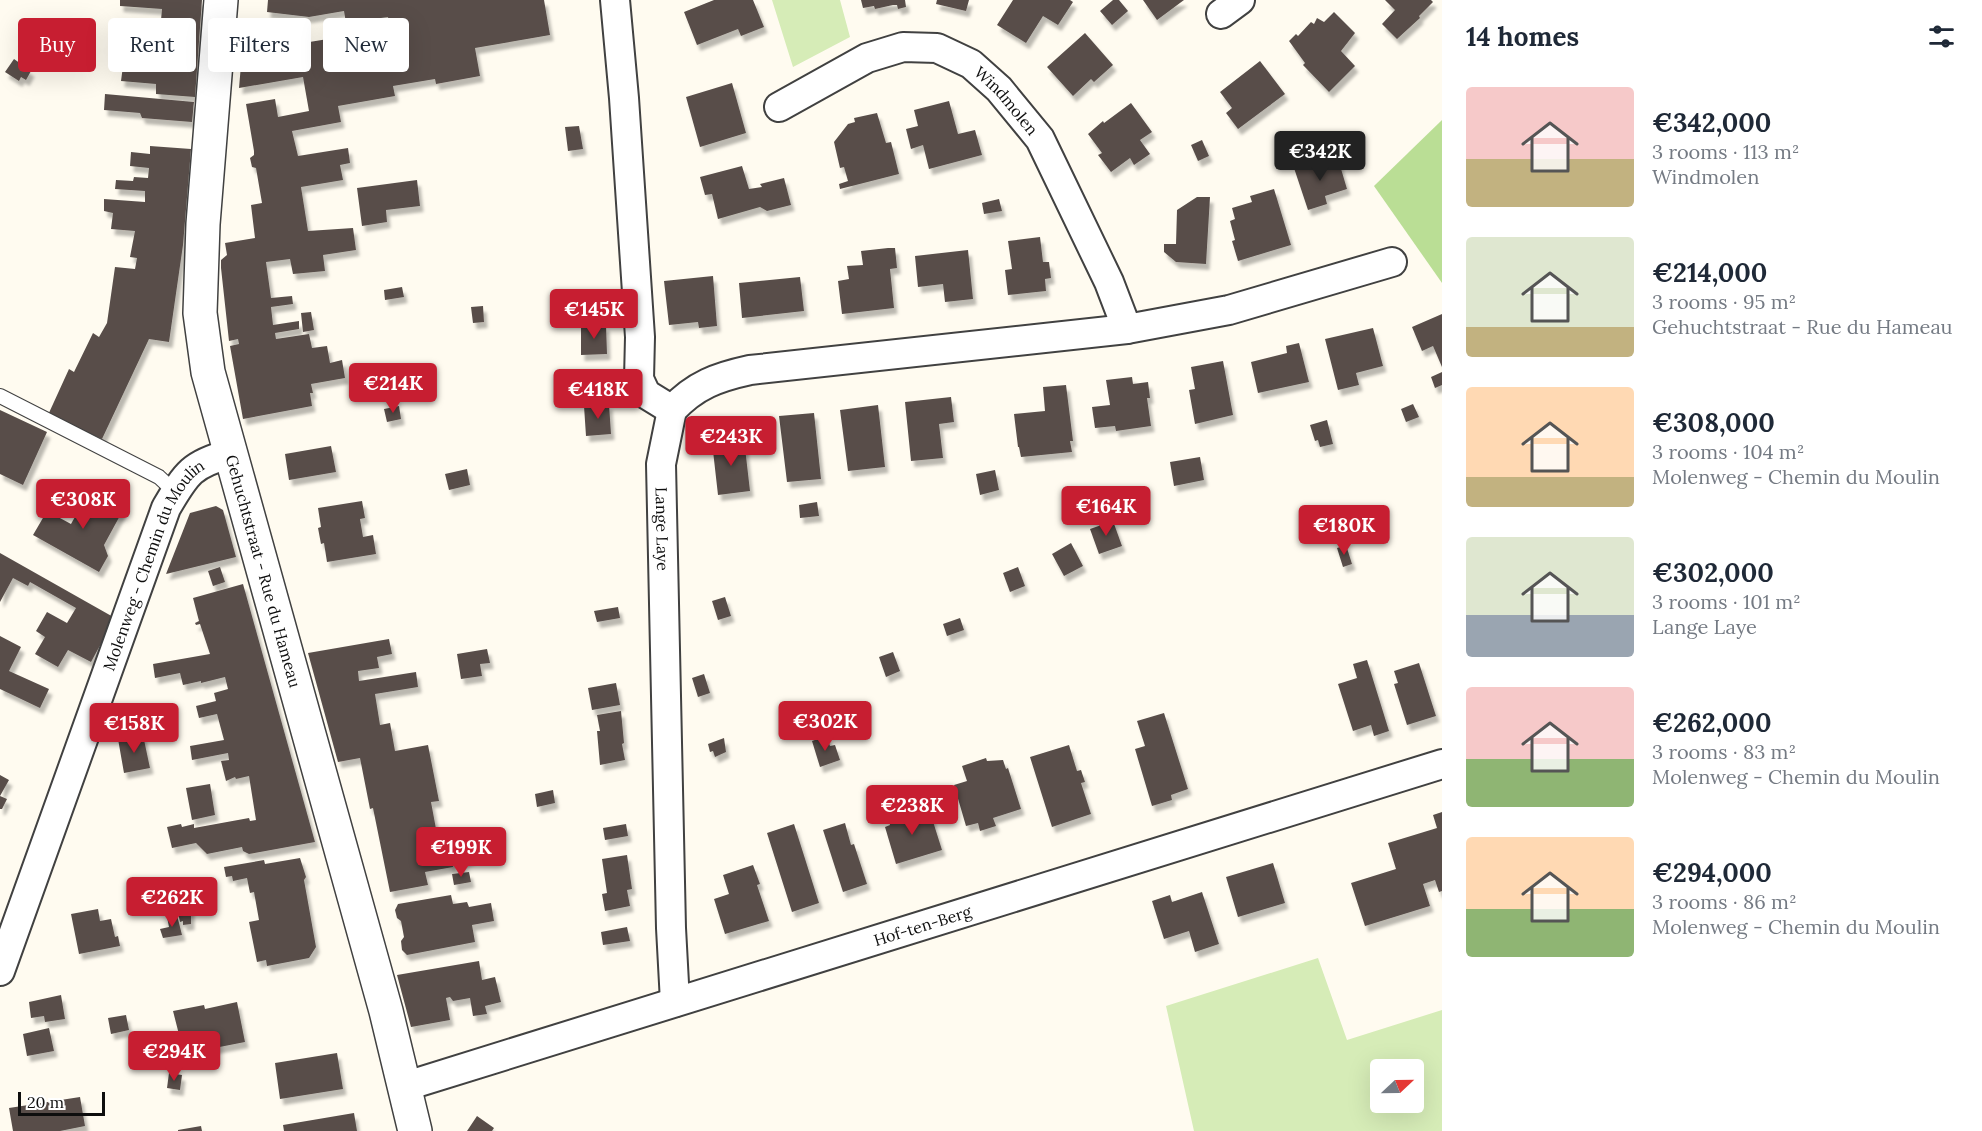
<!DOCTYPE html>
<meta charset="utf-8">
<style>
body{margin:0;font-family:Lora,serif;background:#f6f6f7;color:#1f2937;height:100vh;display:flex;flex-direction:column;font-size:22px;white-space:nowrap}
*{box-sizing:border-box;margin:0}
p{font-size:20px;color:#747a83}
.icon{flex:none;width:33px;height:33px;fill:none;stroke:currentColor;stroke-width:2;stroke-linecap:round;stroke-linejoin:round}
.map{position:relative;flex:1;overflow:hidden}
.drawer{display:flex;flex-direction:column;background:#fff;width:540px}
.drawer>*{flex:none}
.top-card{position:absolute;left:18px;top:18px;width:570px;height:54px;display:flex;gap:12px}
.needle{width:39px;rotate:68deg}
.buttons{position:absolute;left:1370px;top:1059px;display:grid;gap:12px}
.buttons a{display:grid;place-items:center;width:54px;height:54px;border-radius:6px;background:#fff;box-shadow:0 6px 24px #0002;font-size:30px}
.scale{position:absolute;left:18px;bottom:15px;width:87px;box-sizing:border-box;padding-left:6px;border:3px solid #0e0e0e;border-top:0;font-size:16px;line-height:21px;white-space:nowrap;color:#0e0e0e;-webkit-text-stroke:4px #fff;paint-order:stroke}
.price{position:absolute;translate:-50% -51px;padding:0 14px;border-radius:6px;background:#c71e31;color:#fff;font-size:20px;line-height:39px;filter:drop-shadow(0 2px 3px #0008)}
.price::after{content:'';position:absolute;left:50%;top:36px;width:18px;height:14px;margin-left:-9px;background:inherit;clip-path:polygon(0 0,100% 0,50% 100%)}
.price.current{background:#222;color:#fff}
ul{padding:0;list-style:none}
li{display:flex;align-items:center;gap:18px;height:150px;padding:0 24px}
li span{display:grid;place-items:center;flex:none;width:168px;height:120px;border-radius:6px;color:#555}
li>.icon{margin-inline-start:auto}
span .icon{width:72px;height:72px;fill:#fffc;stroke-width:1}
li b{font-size:26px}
h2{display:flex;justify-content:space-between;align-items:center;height:72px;padding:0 24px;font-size:26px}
.pill{padding:0 21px;border-radius:6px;background:#fff;box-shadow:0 6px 24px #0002;font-size:21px;line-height:54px}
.pill.current{background:#c71e31;color:#fff}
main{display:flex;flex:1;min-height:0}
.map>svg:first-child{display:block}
.green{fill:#d6ecb7;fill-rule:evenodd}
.forest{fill:#bade95}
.building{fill:#584e4a;filter:url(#shadow)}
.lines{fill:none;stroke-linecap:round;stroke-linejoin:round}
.service-casing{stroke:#414141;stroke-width:16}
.minor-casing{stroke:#414141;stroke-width:32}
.tertiary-casing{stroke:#414141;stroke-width:36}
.service{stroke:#fff;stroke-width:14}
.minor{stroke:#fff;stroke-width:28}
.tertiary{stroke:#fff;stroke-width:33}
.labels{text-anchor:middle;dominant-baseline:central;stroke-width:6;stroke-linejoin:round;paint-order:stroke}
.street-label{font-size:16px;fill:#0e0e0e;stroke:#fff}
</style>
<main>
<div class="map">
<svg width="1442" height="1131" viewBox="0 0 1442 1131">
<defs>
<filter id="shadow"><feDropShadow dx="3.5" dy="6" stdDeviation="1.5" flood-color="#0004"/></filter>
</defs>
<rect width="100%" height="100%" fill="#fffbf0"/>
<!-- green -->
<path class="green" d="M772,0H840L850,37L793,67Z
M1318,958L1347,1040L1442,1010V1131H1194L1166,1006ZM1380,1070H1413V1102H1380Z"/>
<!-- forest -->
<path class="forest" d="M1442,120V283L1374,186Z"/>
<!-- building -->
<path class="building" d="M120,0H202L195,97L156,94V84L121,81L123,66L135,67L138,19L161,20L162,9L120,6Z
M268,0H544L550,35L475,48L480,76L436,84L435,79L393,86L395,96L338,106L341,122L292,131L298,156L348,148L350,163L340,165L343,180L301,187L308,231L353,228L356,250L323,255L325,271L293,274L290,259L266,262L271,298L292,296L293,304L271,307L273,325L299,321V329L275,333L276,339L309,334L312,348L327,346L330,363L342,360L345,378L311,384L313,393H310L312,406L243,419L230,346L239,344L238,339L229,341L221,268V260L227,255L225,243L255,238L251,205L262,203L256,168L252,167L250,158L254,155V151L246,104L275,99L278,117L309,111L303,77L239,88L242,53L340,37L341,44L391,36L388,17L346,23L344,11L309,17L267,12Z
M714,0H753L764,27L741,36L738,29L697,45L684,12Z
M861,0H905L906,7L898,9L897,5H893L875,9L874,6L863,8Z
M937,0H969L966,11L936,4Z
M1013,0H1070L1073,2L1058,25L1043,16L1026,43L997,25Z
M1113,0H1119L1128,11L1112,25L1100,11Z
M1143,0H1184L1157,20Z
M1385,0H1431L1433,2L1419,16L1420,18L1397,39L1382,24L1395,10Z
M1334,12L1355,33L1341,51L1355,66L1329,92L1303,65L1305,63L1289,41L1296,34L1298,36L1311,22L1314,24L1317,18L1324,22Z
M1085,33L1113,65L1094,82L1091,79L1073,96L1047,67Z
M14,59L31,71L26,80L21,77L19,81L5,72Z
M1260,61L1285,94L1238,129L1226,113L1232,108L1220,92Z
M732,83L746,133L700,147L686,97Z
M105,94L194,102L192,122L142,118L140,113L104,110Z
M949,101L958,134L975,130L982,155L929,169L923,145L911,149L906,129L918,126L914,110Z
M1131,103L1152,132L1140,140L1150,154L1134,165L1130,158L1111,172L1098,155L1102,153L1088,134L1103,121L1104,123Z
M877,113L886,143L891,142L899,174L840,189L839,184L848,181L844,167L840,168L834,142L848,124L855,122L854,118Z
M579,126L583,149L568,151L565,127Z
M1202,140L1209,156L1198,161L1191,145Z
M150,146L191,149L183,245L169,342L149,339L102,439L48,415L69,369L74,372L93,333L99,337L107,323L115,267L135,269L137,258L130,257L135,231L111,229L113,213L104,211V199L145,202V191L115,189L116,180L133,181L134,177L148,178L149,168L130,166L131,152L150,154Z
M1321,160L1323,167L1339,162L1347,189L1325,196L1327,204L1308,210L1294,168Z
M742,166L749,189L762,187L760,184L784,178L791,205L767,211L760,207L718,219L712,194L705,195L700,177Z
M417,180L420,206L386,210L387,222L362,226L357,188Z
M1274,189L1291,245L1238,261L1232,241L1235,240L1230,221L1235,219L1232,208L1252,202L1250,196Z
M1197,197H1210L1206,264L1176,262L1164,252V244H1176L1177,210Z
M999,199L1002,211L984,214L982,203Z
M1040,237L1043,262H1049L1051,278L1045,279L1046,291L1008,295L1005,270L1012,269L1008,241Z
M888,248H895L897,268L890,269L894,308L842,314L838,281L849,279L847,266L863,265L861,251Z
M968,250L973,299L945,302L943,284L918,287L915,256Z
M713,276L717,326L699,328L698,322L669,325L664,281Z
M800,277L804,311L742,318L739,283Z
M402,287L404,297L385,300L384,290Z
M483,306L484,322L473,323L471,307Z
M311,312L314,330L303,332L301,313Z
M1442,314V367L1433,346L1422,351L1412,327Z
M606,325L607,354L581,355V327Z
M1373,328L1383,366L1356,373L1359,385L1338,390L1325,339Z
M1299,343L1309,382L1258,393L1251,362L1287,353L1286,346Z
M1223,361L1233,415L1195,424L1189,390L1195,389L1191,367Z
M1442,372V385L1435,388L1431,377Z
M1132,377L1133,384L1148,382L1150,398H1147L1151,426L1116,431L1115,426L1095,428L1092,407L1110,405L1106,380Z
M1066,385L1073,441H1070L1072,452L1021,457L1019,447H1018L1014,414L1045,411L1043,387Z
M951,397L954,422L939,424L943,458L911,461L905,402Z
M609,404L611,434L586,436L584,406Z
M1413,404L1419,417L1406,422L1401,409Z
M878,405L885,467L848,471L840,410Z
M399,406L401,419L387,422L384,409Z
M0,410L47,432L23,485L0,474Z
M814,413L821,479L787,482L779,416Z
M1327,420L1333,444L1320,447L1318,440L1315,441L1310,425Z
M744,439L750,491L718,495L712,442Z
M331,446L336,472L289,480L285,454Z
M1200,457L1204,480L1174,486L1170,462Z
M467,469L470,485L449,490L445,474Z
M995,470L999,490L980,495L976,474Z
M90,490L97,495L100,490L113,498L110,502L120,507L122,512L104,545L108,556L99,572L33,535L47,511L71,524Z
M362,501L365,518L360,519L363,537L373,535L376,554L327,562L324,543L321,544L318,528L321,527L318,508Z
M817,502L819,516L800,518L799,505Z
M216,506L223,510L236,557L166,574L190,513Z
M1113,521L1122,546L1099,554L1090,529Z
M1071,543L1083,566L1064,576L1052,554Z
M1346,545L1352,564L1343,567L1337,548Z
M0,553L115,618L91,662L68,650L58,667L35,654L45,637L36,631L47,612L67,623L76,608L30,582L28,586L13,578L0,602Z
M220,567L225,582L213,586L208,571Z
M1018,567L1025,586L1010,592L1003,573Z
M243,584L315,842L249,854L243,851L242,847L207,854L196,843L172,848L167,827L181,824L182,827L194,824V828L249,818L250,821L256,820L249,776L236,779L235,777L226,781L221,761L229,760L228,753L192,760L190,746L224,740L217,714L199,718L196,706L216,701L214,693L228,689L225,677L201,683V681L183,685L180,673L155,678L153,664L210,654L200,624L196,625L195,623L199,621L193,598Z
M725,597L731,616L718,620L712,601Z
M618,607L620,618L597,622L594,611Z
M960,618L964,630L947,636L943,624Z
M0,636L21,647L9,671L49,689L40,708L0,689Z
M389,639L392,654L377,657L379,668L358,671L359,681L416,672L418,687L375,694L380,725L390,723L395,751L428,745L439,801L431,802L439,845L465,840L468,852H471L472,859L458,862V860L452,861L453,867L425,872L428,885L390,892L373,808L370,809L360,758L338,762L308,653Z
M487,649L490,663L480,664L482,676L461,679L457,654Z
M893,652L900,671L886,677L879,657Z
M1367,660L1389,731L1374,736L1371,725L1353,731L1338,684L1357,678L1353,664Z
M1419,663L1436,716L1407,725L1394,684L1398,683L1394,671Z
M704,674L710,693L698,697L692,678Z
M616,683L620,705L592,710L588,688Z
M621,711L624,743L622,744L625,760L600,765L597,731H600L597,715Z
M1164,713L1188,789L1171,795L1172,800L1152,806L1135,749L1145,746L1137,721Z
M143,735L150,768L124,773L118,739Z
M826,736L830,746L835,745L840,760L820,767L812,741Z
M724,738L726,752L715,757L713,751L710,752L708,744Z
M1069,745L1077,771L1081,770L1085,782L1081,783L1091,814L1052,827L1030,757Z
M986,758L987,761L1003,760L1006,769L1008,768L1021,809L993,818L996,826L980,831L978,823L966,826L954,785L967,781L962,766Z
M0,775L9,780L0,796L7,799L2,809H0Z
M210,784L215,815L192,820L186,788Z
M553,790L555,803L537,807L535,794Z
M913,810L915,817L930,812L942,850L896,864L885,827L890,825L888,818Z
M1442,812V891L1439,892L1435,880L1423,884L1430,906L1365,926L1351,883L1396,869L1388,843L1437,828L1433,815Z
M845,823L851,845L854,844L867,884L843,892L823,830Z
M626,824L628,836L605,840L603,828Z
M794,824L819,903L792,912L767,833Z
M627,855L632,889L627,890L630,906L605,911L602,894L607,893L602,859Z
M300,858L306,877L304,880L316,947L309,958L267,966L266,960L257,962L249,922L259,920L254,892L250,893L247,878L233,881L232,876L226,877L224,867L264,860L265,864Z
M1273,863L1285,903L1238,917L1226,877Z
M753,865L760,884L757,885L769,921L725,934L714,899L729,894L723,875Z
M469,872L471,882L454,885L452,874Z
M1202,892L1219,944L1195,952L1189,931L1164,939L1152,901L1170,895L1172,902Z
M451,895L453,904L467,902L469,907L491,903L494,921L472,925L475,942L407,955L402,950L401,941L404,937L401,921L397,918L395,910L398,904Z
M191,906V924L183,925V921L180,922L177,908Z
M98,909L100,921L111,919L115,937L118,936L120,946L79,954L71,914Z
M177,915L182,935L163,938L160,929L169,927L167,917Z
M627,927L630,941L603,945L601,932Z
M479,961L482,980L495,977L501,1002L485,1006L487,1014L473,1016L470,998L453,1001L450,997L446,998L450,1020L411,1027L397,975Z
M61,995L65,1019L45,1022L44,1016L31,1018L29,1002Z
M237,1002L245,1042L184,1054L173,1011L204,1005L205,1009Z
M126,1015L129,1030L111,1034L108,1018Z
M49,1028L54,1051L27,1056L23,1034Z
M337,1053L343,1089L280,1099L275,1063Z
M169,1073L182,1075L180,1090L167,1088Z
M80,1097L85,1126L60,1131H13L9,1108Z
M354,1113L357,1131H284L283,1125Z
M477,1116L494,1128L492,1131H467Z
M201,1126L202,1131H178V1130Z"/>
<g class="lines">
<!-- service casing -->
<g class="service-casing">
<path id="service" d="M0,396L159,477L175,492"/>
</g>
<!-- minor casing -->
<g class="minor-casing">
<g id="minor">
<path d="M615,0L624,98L640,337L639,379L646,394L672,410"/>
<path d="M1221,14L1240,0"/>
<path id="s1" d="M779,107L867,58L903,47L937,48L971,64L999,89L1040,139L1109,282L1127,329"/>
<path d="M672,410C695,385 718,377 750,370L1127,329L1229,310L1392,262"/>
<path id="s2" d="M672,410L661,464L671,928L675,1002"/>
<path id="s3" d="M0,971L166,508C186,474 191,464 230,454"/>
<path id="s4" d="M403,1087L1442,764"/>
</g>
</g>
<!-- tertiary casing -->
<g class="tertiary-casing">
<g id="tertiary">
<path id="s5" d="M221,0L203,224L200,313L208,372L386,1011L415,1131"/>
</g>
</g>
<!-- service -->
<use href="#service" class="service"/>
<!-- minor -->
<use href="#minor" class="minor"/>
<!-- tertiary -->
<use href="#tertiary" class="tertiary"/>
</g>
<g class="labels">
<!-- street labels -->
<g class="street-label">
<text stroke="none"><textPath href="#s1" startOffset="261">Windmolen</textPath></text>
<text stroke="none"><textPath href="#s2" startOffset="120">Lange Laye</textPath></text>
<text stroke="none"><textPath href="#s3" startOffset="435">Molenweg - Chemin du Moulin</textPath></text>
<text stroke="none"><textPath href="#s5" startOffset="580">Gehuchtstraat - Rue du Hameau</textPath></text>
<text stroke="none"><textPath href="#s4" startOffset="544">Hof-ten-Berg</textPath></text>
</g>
</g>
</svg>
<div class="buttons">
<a><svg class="needle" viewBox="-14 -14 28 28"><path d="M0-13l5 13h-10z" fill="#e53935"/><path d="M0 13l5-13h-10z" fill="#747a83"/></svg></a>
</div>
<div class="scale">20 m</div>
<b class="price current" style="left:1320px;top:182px">€342K</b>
<b class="price" style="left:594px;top:340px">€145K</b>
<b class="price" style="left:393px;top:414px">€214K</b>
<b class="price" style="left:598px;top:420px">€418K</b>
<b class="price" style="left:731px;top:467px">€243K</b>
<b class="price" style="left:83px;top:530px">€308K</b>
<b class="price" style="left:1106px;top:537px">€164K</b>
<b class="price" style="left:1344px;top:556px">€180K</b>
<b class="price" style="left:825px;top:752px">€302K</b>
<b class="price" style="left:134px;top:754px">€158K</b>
<b class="price" style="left:912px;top:836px">€238K</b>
<b class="price" style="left:461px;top:878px">€199K</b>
<b class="price" style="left:172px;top:928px">€262K</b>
<b class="price" style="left:174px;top:1082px">€294K</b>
<div class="top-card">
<a class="pill current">Buy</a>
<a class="pill">Rent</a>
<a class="pill">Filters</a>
<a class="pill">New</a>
</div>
</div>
<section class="drawer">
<h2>14 homes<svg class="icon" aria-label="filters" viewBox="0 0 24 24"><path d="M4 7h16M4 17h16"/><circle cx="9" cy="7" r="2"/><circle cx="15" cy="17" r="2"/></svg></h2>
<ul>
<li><span style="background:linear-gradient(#f6c9c9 60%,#c2b280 0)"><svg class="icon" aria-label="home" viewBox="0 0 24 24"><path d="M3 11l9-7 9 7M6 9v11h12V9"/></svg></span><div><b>€342,000</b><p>3 rooms · 113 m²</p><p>Windmolen</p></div></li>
<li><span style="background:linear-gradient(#dfe7d0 75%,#c2b280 0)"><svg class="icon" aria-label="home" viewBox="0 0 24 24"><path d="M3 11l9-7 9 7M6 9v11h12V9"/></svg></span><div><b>€214,000</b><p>3 rooms · 95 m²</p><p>Gehuchtstraat - Rue du Hameau</p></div></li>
<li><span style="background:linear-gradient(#ffd9b3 75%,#c2b280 0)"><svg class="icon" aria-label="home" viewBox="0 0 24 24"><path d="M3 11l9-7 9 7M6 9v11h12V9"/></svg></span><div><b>€308,000</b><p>3 rooms · 104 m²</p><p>Molenweg - Chemin du Moulin</p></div></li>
<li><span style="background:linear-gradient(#dfe7d0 65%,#9aa5b1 0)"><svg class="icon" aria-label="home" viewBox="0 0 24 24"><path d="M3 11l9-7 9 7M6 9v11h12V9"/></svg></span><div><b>€302,000</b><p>3 rooms · 101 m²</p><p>Lange Laye</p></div></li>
<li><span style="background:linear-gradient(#f6c9c9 60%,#8fb573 0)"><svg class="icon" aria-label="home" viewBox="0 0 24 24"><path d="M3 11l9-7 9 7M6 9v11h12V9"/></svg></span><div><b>€262,000</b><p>3 rooms · 83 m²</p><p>Molenweg - Chemin du Moulin</p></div></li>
<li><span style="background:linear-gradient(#ffd9b3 60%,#8fb573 0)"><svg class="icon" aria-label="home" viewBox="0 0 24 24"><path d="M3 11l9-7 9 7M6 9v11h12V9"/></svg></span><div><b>€294,000</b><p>3 rooms · 86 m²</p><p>Molenweg - Chemin du Moulin</p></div></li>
</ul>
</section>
</main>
